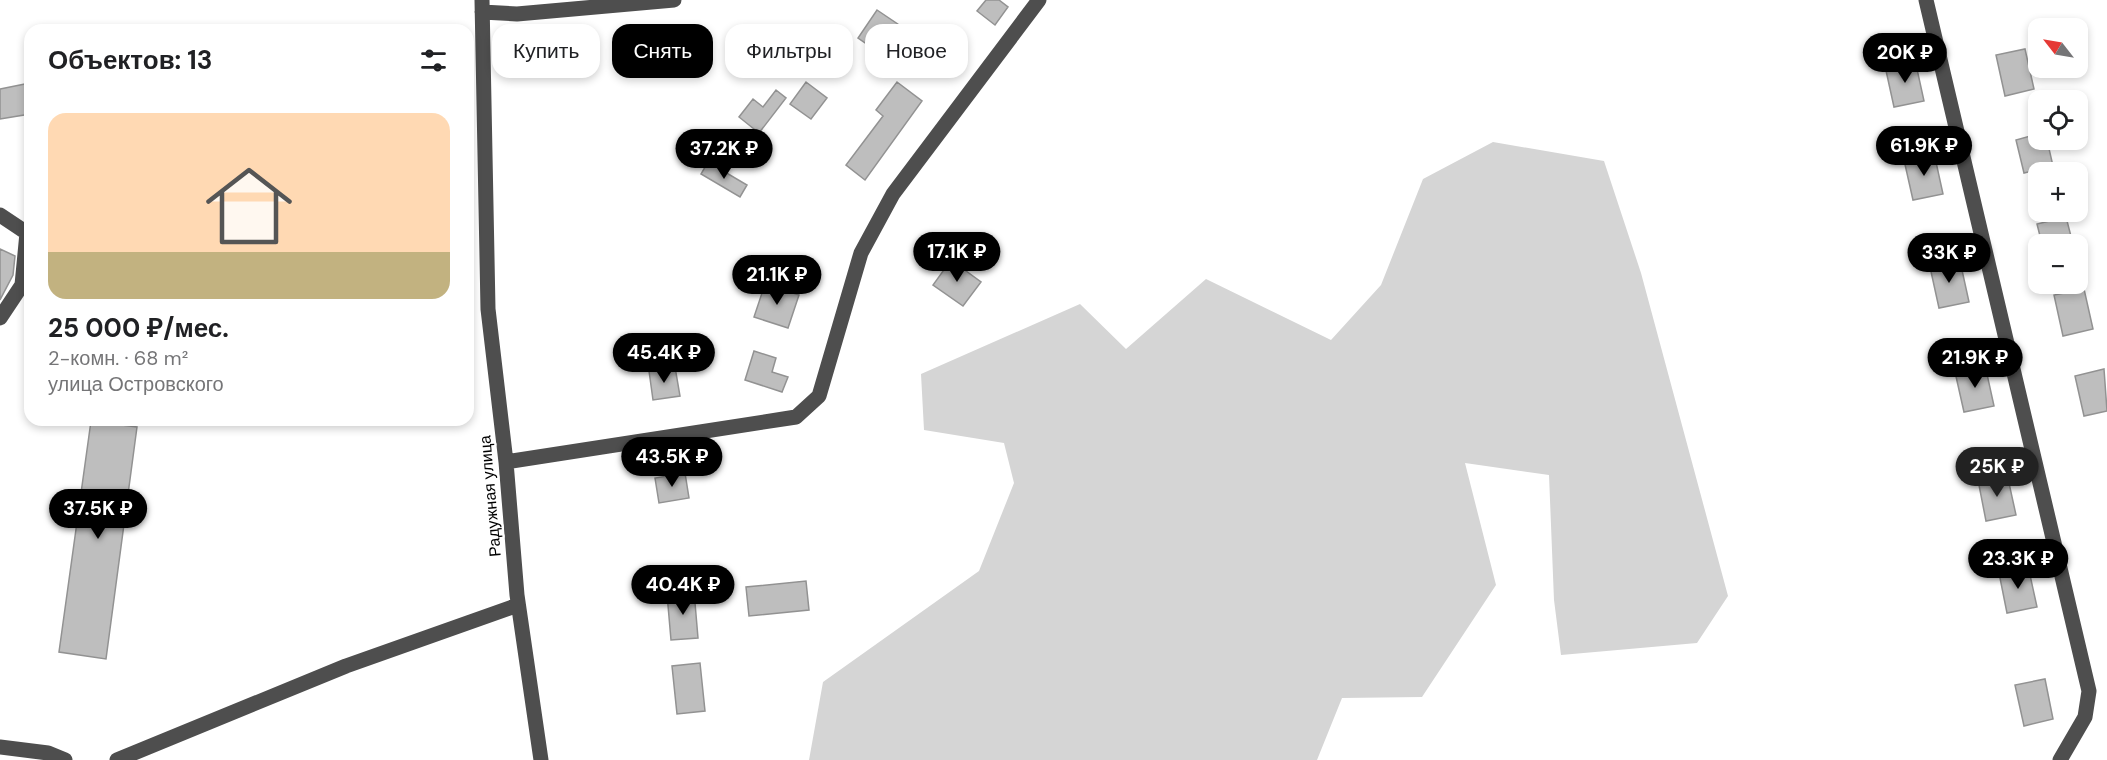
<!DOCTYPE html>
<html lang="ru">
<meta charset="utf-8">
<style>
body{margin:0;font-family:"DM Sans",sans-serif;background:#f2f2f2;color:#202124;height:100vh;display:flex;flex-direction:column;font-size:22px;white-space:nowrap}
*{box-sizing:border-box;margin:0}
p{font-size:20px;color:#757577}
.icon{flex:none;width:33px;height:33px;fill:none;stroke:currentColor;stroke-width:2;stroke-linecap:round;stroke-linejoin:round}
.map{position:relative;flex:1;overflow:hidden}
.side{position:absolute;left:24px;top:24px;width:450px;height:402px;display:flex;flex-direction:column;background:#fff;border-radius:18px;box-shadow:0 3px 9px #0003}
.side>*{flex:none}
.banner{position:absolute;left:492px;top:24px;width:570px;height:54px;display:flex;gap:12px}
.needle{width:39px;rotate:301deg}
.tools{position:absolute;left:2028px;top:18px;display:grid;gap:12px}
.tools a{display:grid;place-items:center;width:60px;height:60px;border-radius:12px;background:#fff;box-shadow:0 3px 9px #0003;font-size:30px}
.price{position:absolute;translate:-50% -51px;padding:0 14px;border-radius:21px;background:#000;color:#fff;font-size:20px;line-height:39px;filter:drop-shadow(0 2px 3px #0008)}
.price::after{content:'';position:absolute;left:50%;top:36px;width:18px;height:14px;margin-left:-9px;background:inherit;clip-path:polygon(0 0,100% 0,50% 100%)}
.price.active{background:#222;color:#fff}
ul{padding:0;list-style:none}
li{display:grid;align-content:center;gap:12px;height:318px;padding:0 24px}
li span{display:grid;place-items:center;height:186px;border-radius:18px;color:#555}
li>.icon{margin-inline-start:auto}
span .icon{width:108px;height:108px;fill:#fffc;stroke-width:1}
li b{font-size:26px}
h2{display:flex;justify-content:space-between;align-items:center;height:72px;padding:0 24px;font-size:26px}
.tag{padding:0 21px;border-radius:18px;background:#fff;box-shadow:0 3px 9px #0003;font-size:21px;line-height:54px}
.tag.active{background:#000;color:#fff}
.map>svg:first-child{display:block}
.green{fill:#d5d5d5}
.building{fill:#bebebe;stroke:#929292;stroke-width:1.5}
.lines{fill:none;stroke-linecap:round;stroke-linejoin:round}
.minor{stroke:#4e4e4e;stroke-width:15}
.labels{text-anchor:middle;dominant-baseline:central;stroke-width:4.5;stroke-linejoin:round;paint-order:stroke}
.street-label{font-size:16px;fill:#000;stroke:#fff}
</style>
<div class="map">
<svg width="2107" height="760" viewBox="0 0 2107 760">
<rect width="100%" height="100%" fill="#fff"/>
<!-- green -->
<path class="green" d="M1493,142L1604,161L1641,273L1728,596L1697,643L1561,655L1554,600L1549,475L1465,463L1496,585L1422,697L1342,698L1317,760H809L823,682L979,571L1014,483L1004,443L924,430L921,374L1080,304L1126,349L1206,279L1331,340L1381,285L1423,179Z"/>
<!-- building -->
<path class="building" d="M986,0H999L1008,7L995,25L977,11Z
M877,10L908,31L899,44L883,31L871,47L858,38Z
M2025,49L2034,89L2005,96L1996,55Z
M1915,60L1924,101L1894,107L1885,66Z
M806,82L827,98L811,119L790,104Z
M897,82L922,101L865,180L846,165L883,116L876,110Z
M30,83V114L0,119V89Z
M776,90L786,98L759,133L739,117L753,99L763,107Z
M2038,134V140H2047L2053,166L2024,173L2016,140Z
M1934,153L1943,194L1913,200L1904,160Z
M708,162L747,185L740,197L701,174Z
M2066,217L2073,244H2042L2037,224Z
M0,249L15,256L13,275L0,300Z
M951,260L981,282L963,306L933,285Z
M1960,261L1969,302L1939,308L1930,267Z
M765,284L799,295L788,328L754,317Z
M2084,289L2093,329L2063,336L2054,295Z
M754,351L776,358L772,372L788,377L782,392L745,380Z
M1985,365L1994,406L1964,412L1955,372Z
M675,367L680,396L653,400L649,371Z
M2104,369L2107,411L2084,416L2075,376Z
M91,421L137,427L106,659L59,652Z
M685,473L689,498L659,503L655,478Z
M2007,474L2016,515L1986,521L1978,480Z
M2028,566L2037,607L2007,613L1999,573Z
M806,581L809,610L749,616L746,587Z
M694,591L698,638L671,640L667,594Z
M700,663L705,711L677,714L672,666Z
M2045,679L2053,719L2024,726L2015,685Z"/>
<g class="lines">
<!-- minor -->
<path class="minor" d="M482,0L488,309L506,462L517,595L541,760
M1926,0L2089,691L2085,717L2060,760
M482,12L517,14L674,0
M0,215L27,233L22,285L0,318
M506,462L796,417L819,396L861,253L893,194L1039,0
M0,747L48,753L65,760
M117,760L346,666L518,605"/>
</g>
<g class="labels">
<!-- street labels -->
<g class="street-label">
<text transform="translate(490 496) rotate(-95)">Радужная улица</text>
</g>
</g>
</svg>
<div class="tools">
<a><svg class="needle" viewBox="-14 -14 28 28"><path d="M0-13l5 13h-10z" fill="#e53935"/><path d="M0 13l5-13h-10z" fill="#757577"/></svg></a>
<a><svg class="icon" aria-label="locate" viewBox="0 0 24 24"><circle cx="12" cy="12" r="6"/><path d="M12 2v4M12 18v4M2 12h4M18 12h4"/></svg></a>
<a>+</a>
<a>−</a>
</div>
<b class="price" style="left:1905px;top:84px">20K ₽</b>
<b class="price" style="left:1924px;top:177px">61.9K ₽</b>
<b class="price" style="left:724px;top:180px">37.2K ₽</b>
<b class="price" style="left:957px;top:283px">17.1K ₽</b>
<b class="price" style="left:1949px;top:284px">33K ₽</b>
<b class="price" style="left:777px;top:306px">21.1K ₽</b>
<b class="price" style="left:664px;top:384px">45.4K ₽</b>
<b class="price" style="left:1975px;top:389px">21.9K ₽</b>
<b class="price" style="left:672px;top:488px">43.5K ₽</b>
<b class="price active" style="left:1997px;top:498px">25K ₽</b>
<b class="price" style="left:98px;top:540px">37.5K ₽</b>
<b class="price" style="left:2018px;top:590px">23.3K ₽</b>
<b class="price" style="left:683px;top:616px">40.4K ₽</b>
<div class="banner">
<a class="tag">Купить</a>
<a class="tag active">Снять</a>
<a class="tag">Фильтры</a>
<a class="tag">Новое</a>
</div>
<section class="side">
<h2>Объектов: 13<svg class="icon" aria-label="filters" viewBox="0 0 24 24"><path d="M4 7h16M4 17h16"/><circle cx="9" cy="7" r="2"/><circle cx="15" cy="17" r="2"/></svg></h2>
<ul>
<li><span style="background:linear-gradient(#ffd9b3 75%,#c2b280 0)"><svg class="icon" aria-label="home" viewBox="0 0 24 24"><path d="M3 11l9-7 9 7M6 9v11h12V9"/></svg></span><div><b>25 000 ₽/мес.</b><p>2-комн. · 68 m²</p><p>улица Островского</p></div></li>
</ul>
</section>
</div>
